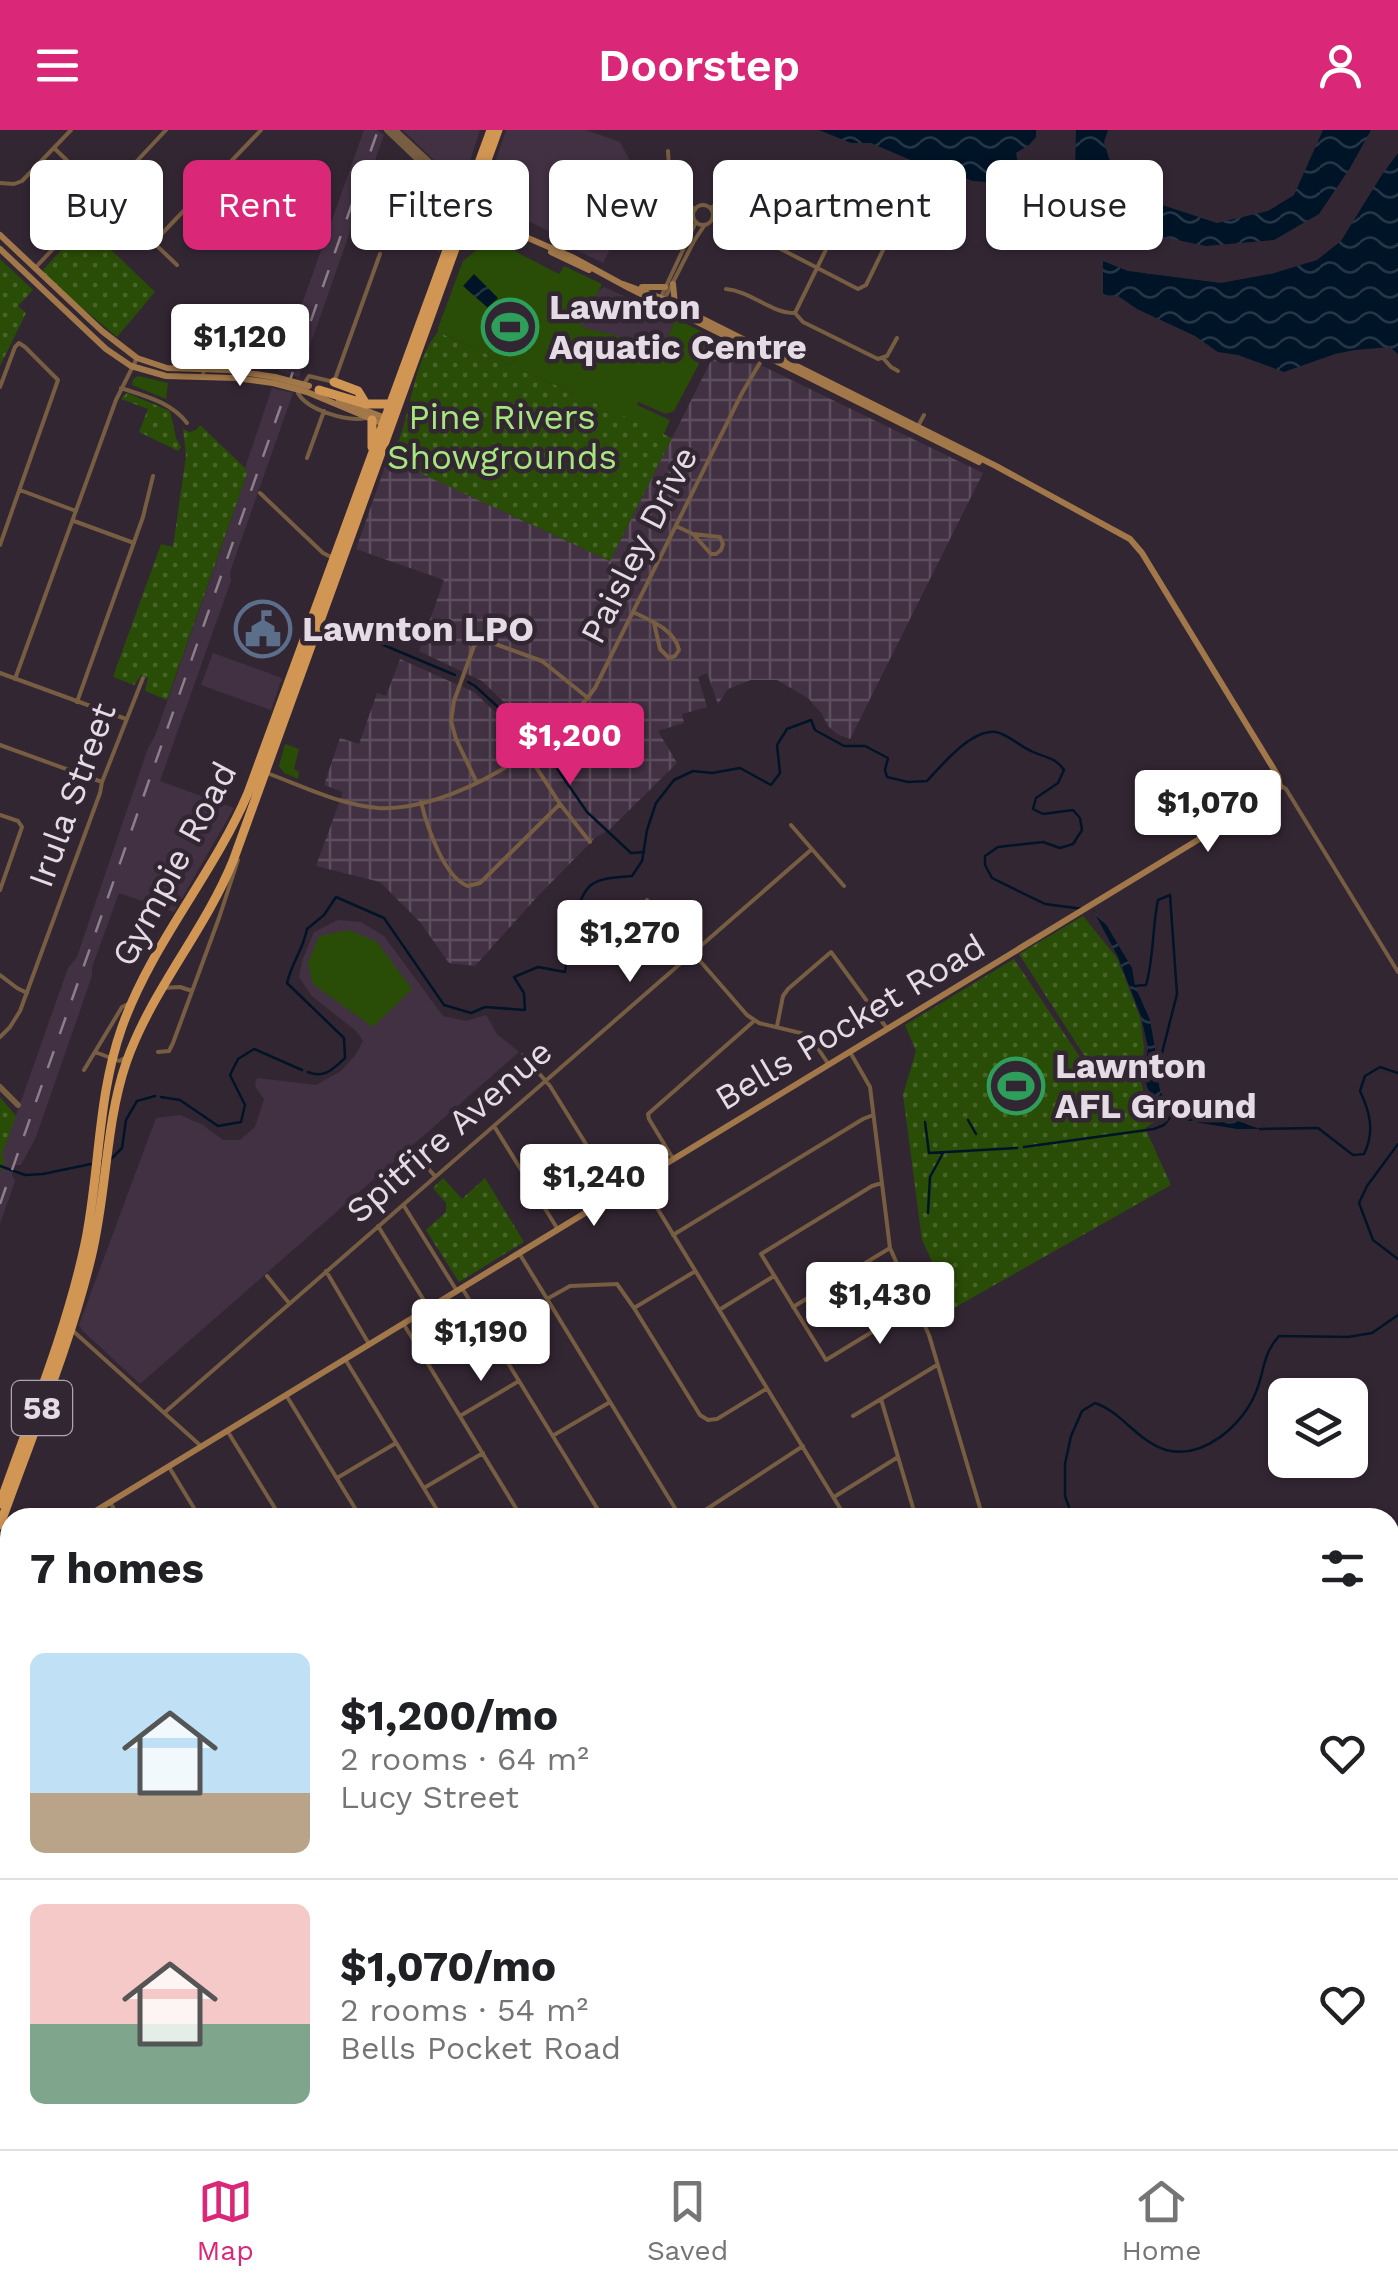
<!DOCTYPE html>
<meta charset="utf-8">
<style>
body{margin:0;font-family:"Work Sans",sans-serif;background:#f2f2f2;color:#202124;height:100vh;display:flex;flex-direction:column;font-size:38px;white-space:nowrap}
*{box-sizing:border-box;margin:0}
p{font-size:32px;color:#757577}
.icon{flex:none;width:55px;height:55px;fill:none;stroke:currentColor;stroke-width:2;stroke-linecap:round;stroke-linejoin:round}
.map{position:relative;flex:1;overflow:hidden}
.sheet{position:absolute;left:0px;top:1378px;width:1400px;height:642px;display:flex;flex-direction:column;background:#fff;border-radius:30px 30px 0 0;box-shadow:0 2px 8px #0004}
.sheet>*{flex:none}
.guide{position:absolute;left:30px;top:30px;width:1340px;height:90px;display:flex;gap:20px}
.buttons{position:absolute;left:1268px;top:1248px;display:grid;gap:20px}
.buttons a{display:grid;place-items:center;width:100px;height:100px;border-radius:15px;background:#fff;box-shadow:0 2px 8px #0004;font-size:50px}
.price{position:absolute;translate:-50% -85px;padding:0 22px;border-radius:10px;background:#fff;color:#222;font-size:32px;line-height:65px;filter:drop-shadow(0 2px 5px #0008)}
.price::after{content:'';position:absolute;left:50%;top:60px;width:30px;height:22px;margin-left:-15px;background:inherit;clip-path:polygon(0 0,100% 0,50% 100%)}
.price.selected{background:#db2777;color:#fff}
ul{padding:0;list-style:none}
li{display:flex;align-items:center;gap:30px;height:250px;padding:0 30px}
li+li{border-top:2px solid #e0e0e0}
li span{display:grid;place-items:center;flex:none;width:280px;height:200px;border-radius:15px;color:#555}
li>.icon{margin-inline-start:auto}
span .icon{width:120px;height:120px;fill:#fffc;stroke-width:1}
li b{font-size:42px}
h2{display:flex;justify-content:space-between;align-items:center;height:120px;padding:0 30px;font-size:42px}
.chip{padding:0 35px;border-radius:15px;background:#fff;box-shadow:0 2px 8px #0004;font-size:35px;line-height:90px}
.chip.selected{background:#db2777;color:#fff}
header{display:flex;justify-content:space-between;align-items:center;height:130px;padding:0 30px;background:#db2777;color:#fff;font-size:45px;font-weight:600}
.dock{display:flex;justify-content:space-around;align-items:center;height:140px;border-top:2px solid #e0e0e0;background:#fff;font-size:28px;color:#757577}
.dock a{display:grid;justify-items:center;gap:5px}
.dock .selected{color:#db2777}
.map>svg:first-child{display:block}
.built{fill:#423143}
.industrial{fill:url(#industrial-grid)}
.grass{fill:#294d06}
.park{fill:url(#park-dots)}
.water{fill:url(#water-waves)}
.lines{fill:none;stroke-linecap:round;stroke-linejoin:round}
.stream{stroke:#001427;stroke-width:2.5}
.minor{stroke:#775d41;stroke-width:4}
.tertiary{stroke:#775d41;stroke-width:6}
.secondary{stroke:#a2784a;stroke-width:6}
.trunk{stroke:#d29654;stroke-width:9}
.rail{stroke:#8a7f8a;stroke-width:2.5;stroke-dasharray:18 18;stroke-linecap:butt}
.secondary-bridge{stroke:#a2784a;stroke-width:6}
.labels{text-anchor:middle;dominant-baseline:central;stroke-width:9;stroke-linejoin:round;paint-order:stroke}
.shield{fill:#332633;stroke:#afa5af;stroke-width:2.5}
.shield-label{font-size:32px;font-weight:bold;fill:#e4dbe4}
.poi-label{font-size:35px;font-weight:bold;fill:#e4dbe4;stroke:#332633;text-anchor:start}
.park-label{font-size:35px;fill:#a7e67e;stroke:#332633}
.street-label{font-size:35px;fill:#e4dbe4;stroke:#332633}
</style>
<header><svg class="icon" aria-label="menu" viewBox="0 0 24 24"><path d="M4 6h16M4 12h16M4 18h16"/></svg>Doorstep<svg class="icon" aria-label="person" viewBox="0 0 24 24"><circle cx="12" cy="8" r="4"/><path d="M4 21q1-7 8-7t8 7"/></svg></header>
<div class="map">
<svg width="1398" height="2019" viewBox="0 0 1398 2019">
<defs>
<pattern id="industrial-grid" width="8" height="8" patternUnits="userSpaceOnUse" patternTransform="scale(2.5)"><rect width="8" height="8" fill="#423143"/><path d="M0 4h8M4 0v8" fill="none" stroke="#5d4e5e"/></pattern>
<pattern id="park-dots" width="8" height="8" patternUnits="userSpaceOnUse" patternTransform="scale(2.5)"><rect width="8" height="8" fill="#294d06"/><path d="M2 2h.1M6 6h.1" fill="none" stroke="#48662a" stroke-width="1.8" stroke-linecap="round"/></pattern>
<pattern id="water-waves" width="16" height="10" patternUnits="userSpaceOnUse" patternTransform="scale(2.5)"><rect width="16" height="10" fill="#001427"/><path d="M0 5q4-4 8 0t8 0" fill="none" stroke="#253646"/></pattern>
</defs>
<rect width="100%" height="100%" fill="#332633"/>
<!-- built -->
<path class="built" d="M364,0H377L384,5L299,247L278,241Z
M403,0H480L465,46L457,50L453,49Z
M506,0H586L620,12L643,55L603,133L560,112L554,104L520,87H512L495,77L489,70L488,62L492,42Z
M426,43L444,61L451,81L449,99L439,123L417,100Z
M604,157L676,189L663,217L580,197L598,161Z
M272,258L293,263L230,442L231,451L160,651L234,678L174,782L119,763L92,837V846L36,1007L21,1035H15L12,1045L15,1051L0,1094V1042L4,1031L2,1025L68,838L77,827L148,618L155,606L247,344L245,338Z
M213,523L282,548L271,580L201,555Z
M338,790L361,792L384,806L443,886L466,891L486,885L497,904L519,922L140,1254L82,1200L79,1195L156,988L180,985L203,995L223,1010H240L255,997L264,969L255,956L257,948L316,955L341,941L356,924L363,911L356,901L312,866L299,847L302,831L314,802Z
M10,1631V1817L0,1814V1659Z
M0,1829L10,1832V2010H113V2012L0,2016Z"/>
<!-- industrial -->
<path class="industrial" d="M719,215L983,343L850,609L837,604L828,596L822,584L808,568L777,550H751L728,559L718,574L707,543L698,547L707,577L682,584L684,593L658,601L677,633L609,700L596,707L537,767L475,836L449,833L420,792L380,752L316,736L343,662L324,655L340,608L359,614L377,563L386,566L400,529L474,562L526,612L537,604L482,551L419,521L444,450L356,419L388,328L610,431Z"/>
<!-- grass -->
<path class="grass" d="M494,106L516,122L559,144L564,136L602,154L581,197L663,217L676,189L713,207L674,281L666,284L638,272L637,275L670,290L661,311L590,276L575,264L438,202V198L463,131Z
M138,246L168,253L166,269L132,255L133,249Z
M285,614L299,619L294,639L299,642L298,649L284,643L279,636Z
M349,800L377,812L412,859L373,897L313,854L308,833L319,806Z"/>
<!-- park -->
<path class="park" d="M78,102L98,121L105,114L155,162L117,207L44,146L43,140Z
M0,129L33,160L18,176L26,183L0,236Z
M438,202L672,308L610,431L388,328L394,313L399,310C412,275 414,231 438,202Z
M127,263L170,281L176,308L181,317L178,321L139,302L148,279L121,269Z
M200,295L245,338L247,344L167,570L145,561L148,548L141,545L134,555L113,547L161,414L173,417L186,326L183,299L190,302L196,300Z
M1083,786L1117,828L1140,887L1144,918L1140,946L1143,960L1162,987L1145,998L1171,1055L954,1178L922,1110L903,965L916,921L905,895L1014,829L1096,951L1100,950L1019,824Z
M0,967L16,986L2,1025L5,1030L0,1042Z
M443,1048L462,1069L485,1048L524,1112L459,1152L426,1100L446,1082V1073L433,1058Z
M113,2010H307L301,2019H123V2017L113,2012Z"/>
<!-- water -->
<path class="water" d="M819,0H1036V7L1029,15L1016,23L1021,51L1028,59L1022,67L1001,53L973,51L954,44H943L871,13H851Z
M1076,0H1108L1104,12L1115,48L1141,68L1217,93L1268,81L1294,65L1323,0H1371L1350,38L1319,84L1274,110L1206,116L1144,103L1094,79L1075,39Z
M1398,23V224L1390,217L1355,220L1335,224L1284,242L1238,225L1218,222L1195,206L1137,179L1118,166L1103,165V131L1128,141L1221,153L1274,143L1317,130L1341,111L1381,46Z
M474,144L498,168L488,178L463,156Z
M1093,780L1107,796L1132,838L1135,856L1150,890L1156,924L1159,926L1162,922C1156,945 1154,972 1183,981C1193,983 1205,982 1215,984C1230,987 1245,994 1260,999H1237L1182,990L1169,984L1148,959L1144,947L1148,918L1141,886L1118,827Z
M1398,1905V2019H1003L979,2013L960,2012L954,2019H897L900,2010H1195L1211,2017L1223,2014V2010H1390V1906Z"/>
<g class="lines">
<!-- stream -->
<path class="stream" d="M329,496L374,511L455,545
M468,552L475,556L531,607
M545,621L587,682L631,723L644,722
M1134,856L1146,855C1154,828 1152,798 1158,770L1170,765L1177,864L1162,923
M308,942C324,949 333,939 345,928L344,908L287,853C292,832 303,820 307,799L324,785L336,767L384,788L444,875L471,883L485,877L525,880L524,863L514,847L538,837L565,842C569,819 574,769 591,755C601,747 620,747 632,746L642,731L647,700L656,673L674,650L693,641L712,643L740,638L771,655L780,643L777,615L787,599L811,590L815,600L844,616H865L888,628L885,640L887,647L908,652L927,651C942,635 971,599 996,602C1007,604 1020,616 1031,621C1043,627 1056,627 1064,640L1058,653L1036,668L1033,679L1043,684L1073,680L1080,688L1082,700L1073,714L1060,718L1043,712L998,717L985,726V735L992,748L1045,774L1083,779
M161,967L180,970L218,996L241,992L245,975L230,945L238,929L254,919L302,940
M968,990L976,1004
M925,992L929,1023L1017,1018
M1260,999L1318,998L1353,1025L1364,1024C1375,1002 1370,982 1360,961L1365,946L1380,937L1398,943
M1398,1014L1367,1056L1359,1073L1373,1110L1398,1129
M1024,1017L1154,999L1164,995L1171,986
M99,1032L112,1028L122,1018L126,990L137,971L155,966
M0,1036L25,1045L43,1044L91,1034
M928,1083L930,1047L943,1023
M1073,1388L1065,1366V1334L1071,1306L1082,1281L1095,1273C1122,1282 1137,1311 1166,1320C1203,1330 1243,1295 1256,1262C1265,1240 1262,1225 1279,1206L1348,1207L1372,1203L1398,1185
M0,1620H10
M1390,1631L1398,1636
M0,1640L3,1620"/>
<!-- minor -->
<path class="minor" d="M54,18L101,63
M668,21C668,42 679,66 695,80
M776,51L786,83L774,106L775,116L858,159L866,155L909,67
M0,53L14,54L22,51L71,0
M858,54L795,183L803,192L878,229L887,226L897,208
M104,61L108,66L103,69L100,65Z
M107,63L166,0
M107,68L177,135
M693 85a10 10 0 1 1 20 0a10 10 0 1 1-20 0Z
M711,78L724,69L811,39H818L858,54L892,60L944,82
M153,113L261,0
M35,138L101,68
M726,159C751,161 770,183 795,183
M660,169L696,92
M664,170L694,111L704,96
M206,218L209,237
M883,228L891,237L898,241
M203,248L207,185
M0,257L15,217L19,213L25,217L58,250L0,415
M121,258C145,266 171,272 187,293
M366,288C347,292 307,280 298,263L309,246L334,252L380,124
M917,298L924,285
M307,328L324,281
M20,360L76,381
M260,363L323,423L331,427
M74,391L134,413
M676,396L693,404L720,407L723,414L721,420L716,424H711L693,404
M633,482C650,490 675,500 679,520L675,526L669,528L660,519L654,493
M0,543L126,589
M15,549L116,270L137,228
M77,572L143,387L153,346
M0,615L102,652
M527,623L560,674L590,712
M267,643C302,656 340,675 378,678C451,682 555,616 595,558L742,263L764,226
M477,653L456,609L451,591L454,571L474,516L479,511H487L542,531L588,568
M1280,655L1286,659L1398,842
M421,672C427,696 444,748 468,756L480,753L560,674
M0,685L18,691L22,697L0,760
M791,695L844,756
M647,770L747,885L759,893L809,905L829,935
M0,845L17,858L27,863
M163,858L180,857L192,861
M777,896L783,866L788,859L831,822L886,897
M0,907L10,897L20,881L100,663L102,652L143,548
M95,922L119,931L127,927
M158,922L169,921L173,913L219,788L238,730
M850,922L870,957L890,1118L929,1205L983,1388
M523,925L550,956L615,1061
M84,940L122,877L128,874
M494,996L557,1098
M414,1023L434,1045
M672,1027L649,989L648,984L754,891
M640,1050L846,1388
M882,1053L872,1056L761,1124L826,1230L916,1175
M404,1076L457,1161
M378,1096L428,1177
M673,1105L863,989L873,985
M519,1123L681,1388
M326,1141L369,1214
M267,1146L289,1173
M462,1158L603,1388
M547,1169L570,1156L617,1154L634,1178L700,1285L708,1290L717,1289L766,1259
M793,1177L890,1118
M634,1178L694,1142
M719,1180L774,1146
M403,1193L522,1388
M72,1200L201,1316
M345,1229L442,1388
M286,1265L361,1388
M881,1269L916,1388
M164,1283L812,719
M460,1286L519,1251
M853,1286L937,1235
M228,1302L281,1388
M554,1305L610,1272
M169,1337L200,1388
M337,1348L396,1313
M424,1358L483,1323
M834,1367L898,1327
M110,1372L119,1388
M693,1388L803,1316
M0,1514L10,1518
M0,1821L10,1824"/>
<!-- tertiary -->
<path class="tertiary" d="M387,0L447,57L465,71
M395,0L467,67
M0,957L18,975"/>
<!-- secondary -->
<path class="secondary" d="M472,70L495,87L498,92L528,108L572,127L629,158L979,332
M470,75L482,85L497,92
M0,105L102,201L137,228L167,238L228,240L275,247
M0,119L106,219L131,236L166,246L236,248L273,253
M551,122L589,140
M673,154L675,174
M642,157H665
M307,262L386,295
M339,270L388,289
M84,1388L1247,680L1275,663L1280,657L1278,646L1142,423L1130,409L996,336L661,168L623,154"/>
<!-- trunk -->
<path class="trunk" d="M481,54L483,70L491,84
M453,56H463L473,50
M447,57L454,71L457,87
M334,252L358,261L366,274
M319,260L366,274H392
M372,290V317
M0,1374C30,1288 66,1203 85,1114C100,1042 97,967 122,897C152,813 213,745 248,663L491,0
M0,1395C31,1307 69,1219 91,1128C107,1063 105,995 126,933C151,861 204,802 233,731L498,0
M0,1422L8,1429
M0,1442L7,1437"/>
<!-- rail -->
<path class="rail" d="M0,1074L378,0"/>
<!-- secondary-bridge -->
<path class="secondary-bridge" d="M275,247L309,256
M273,253L307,262"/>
</g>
<!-- icons -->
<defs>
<g id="stadium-ring" transform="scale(2.875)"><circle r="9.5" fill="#332633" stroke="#2e9e5b" stroke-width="1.5"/><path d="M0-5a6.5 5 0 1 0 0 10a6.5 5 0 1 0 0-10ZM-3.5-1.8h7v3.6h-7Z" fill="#2e9e5b"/></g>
<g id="civic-ring" transform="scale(2.875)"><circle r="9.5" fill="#332633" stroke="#5c6f8a" stroke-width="1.5"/><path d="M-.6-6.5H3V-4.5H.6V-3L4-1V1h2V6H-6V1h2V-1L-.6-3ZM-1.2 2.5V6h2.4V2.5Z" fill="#5c6f8a"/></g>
</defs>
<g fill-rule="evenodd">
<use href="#stadium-ring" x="510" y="197"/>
<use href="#civic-ring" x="263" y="499"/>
<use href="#stadium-ring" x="1016" y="956"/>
</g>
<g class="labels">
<!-- shield labels -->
<rect class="shield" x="12" y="1251" width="60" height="54" rx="8"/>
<g class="shield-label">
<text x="42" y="1278">58</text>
</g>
<!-- poi labels -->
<g class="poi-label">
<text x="549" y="177">Lawnton<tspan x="549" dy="40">Aquatic Centre</tspan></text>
<text x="302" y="499">Lawnton LPO</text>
<text x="1055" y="936">Lawnton<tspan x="1055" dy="40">AFL Ground</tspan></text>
</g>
<!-- park labels -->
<g class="park-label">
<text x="502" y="287">Pine Rivers<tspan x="502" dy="40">Showgrounds</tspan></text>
</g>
<!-- street labels -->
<g class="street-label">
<text transform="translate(639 415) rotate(-63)">Paisley Drive</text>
<text transform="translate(72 665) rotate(-70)">Irula Street</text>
<text transform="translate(174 734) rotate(-62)">Gympie Road</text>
<text transform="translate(850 892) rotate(-31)">Bells Pocket Road</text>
<text transform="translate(449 1001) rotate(-41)">Spitfire Avenue</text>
</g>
</g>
</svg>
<div class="buttons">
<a><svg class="icon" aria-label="layers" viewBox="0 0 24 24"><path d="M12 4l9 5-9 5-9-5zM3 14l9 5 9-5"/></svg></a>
</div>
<b class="price" style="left:240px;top:259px">$1,120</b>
<b class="price selected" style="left:570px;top:658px">$1,200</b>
<b class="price" style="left:1208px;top:725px">$1,070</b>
<b class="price" style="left:630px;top:855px">$1,270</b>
<b class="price" style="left:594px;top:1099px">$1,240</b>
<b class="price" style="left:880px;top:1217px">$1,430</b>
<b class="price" style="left:481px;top:1254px">$1,190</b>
<div class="guide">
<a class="chip">Buy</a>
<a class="chip selected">Rent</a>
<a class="chip">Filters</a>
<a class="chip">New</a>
<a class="chip">Apartment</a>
<a class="chip">House</a>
</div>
<section class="sheet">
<h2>7 homes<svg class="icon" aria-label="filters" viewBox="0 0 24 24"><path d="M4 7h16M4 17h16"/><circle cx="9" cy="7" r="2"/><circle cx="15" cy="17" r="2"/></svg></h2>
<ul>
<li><span style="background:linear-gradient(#bfe0f5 70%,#b9a48a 0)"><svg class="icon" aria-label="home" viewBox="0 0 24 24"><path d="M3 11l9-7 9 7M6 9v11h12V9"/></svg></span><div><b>$1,200/mo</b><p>2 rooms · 64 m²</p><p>Lucy Street</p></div><svg class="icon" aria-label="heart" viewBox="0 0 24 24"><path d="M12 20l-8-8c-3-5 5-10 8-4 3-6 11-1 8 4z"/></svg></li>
<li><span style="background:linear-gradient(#f6c9c9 60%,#7fa58c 0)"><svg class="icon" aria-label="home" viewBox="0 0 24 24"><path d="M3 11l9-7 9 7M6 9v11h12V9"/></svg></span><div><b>$1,070/mo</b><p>2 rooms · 54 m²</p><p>Bells Pocket Road</p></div><svg class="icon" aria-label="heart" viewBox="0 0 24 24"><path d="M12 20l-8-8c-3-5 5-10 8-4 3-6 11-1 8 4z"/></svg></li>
</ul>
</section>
</div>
<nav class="dock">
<a class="selected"><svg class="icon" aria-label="map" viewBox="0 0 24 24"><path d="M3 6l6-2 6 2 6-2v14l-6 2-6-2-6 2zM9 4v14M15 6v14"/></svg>Map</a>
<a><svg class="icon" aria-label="saved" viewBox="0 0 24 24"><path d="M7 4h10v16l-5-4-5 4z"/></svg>Saved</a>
<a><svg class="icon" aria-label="home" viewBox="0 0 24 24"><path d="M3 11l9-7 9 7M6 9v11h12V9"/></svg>Home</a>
</nav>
